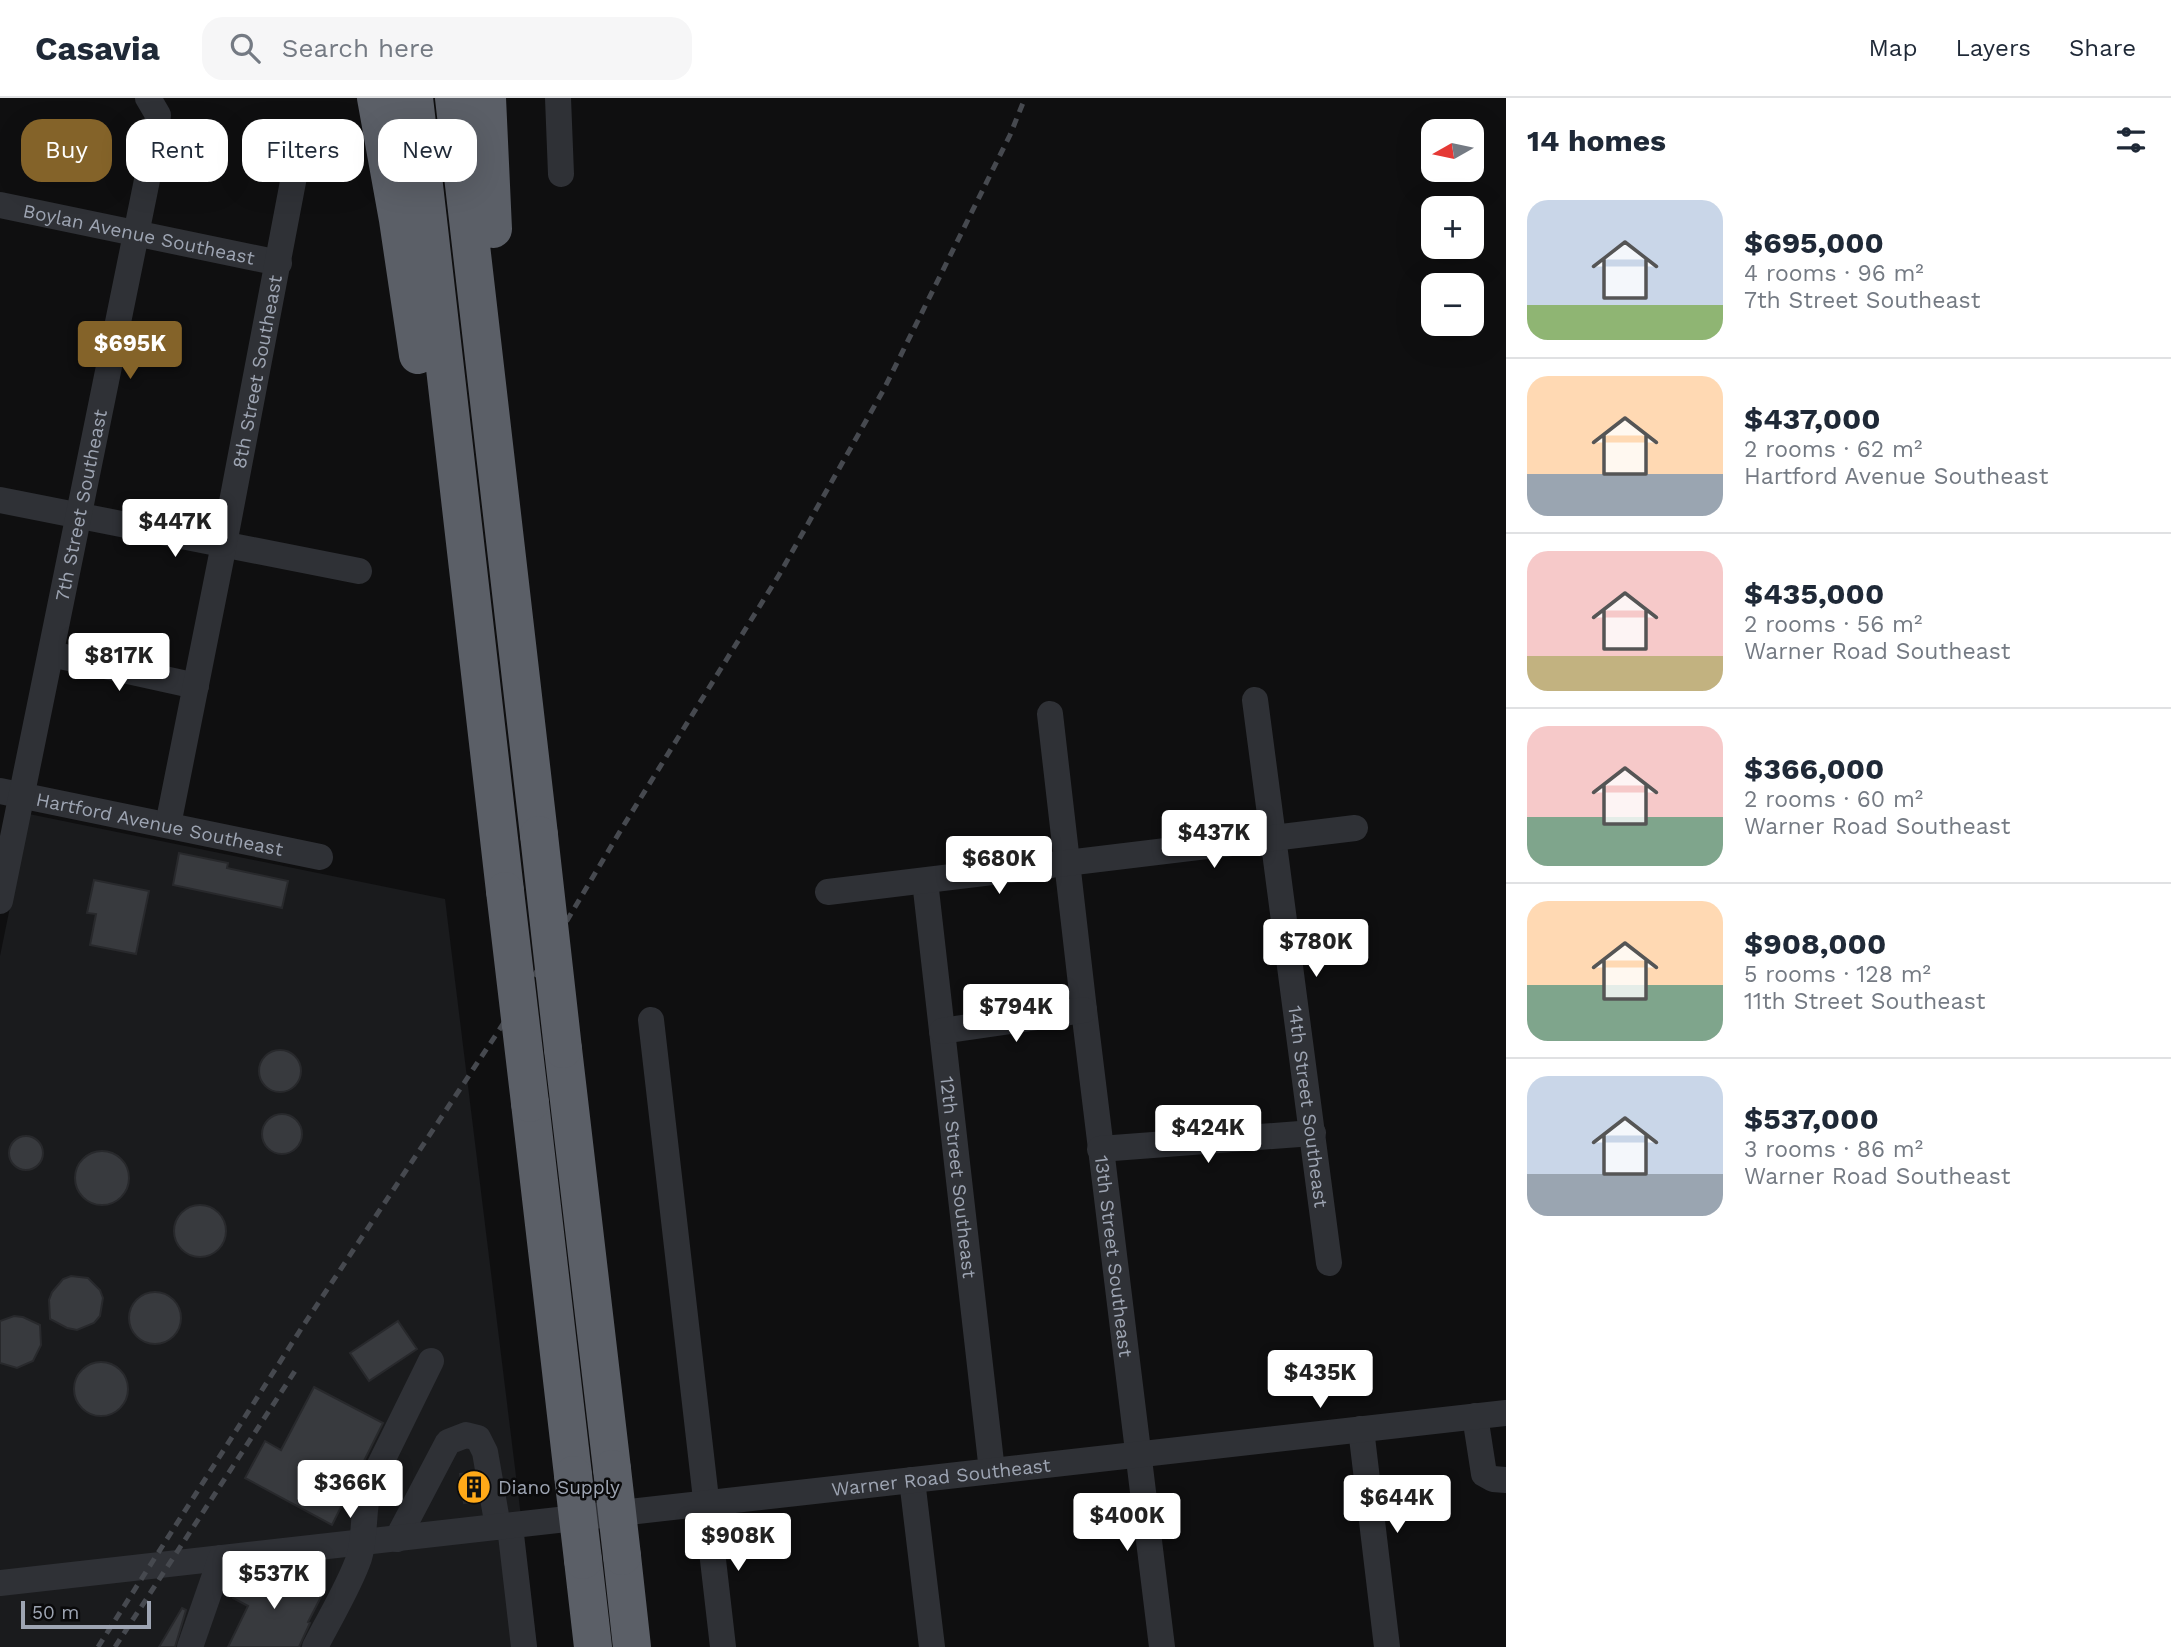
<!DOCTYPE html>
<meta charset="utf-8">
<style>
body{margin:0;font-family:"Work Sans",sans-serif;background:#f6f6f7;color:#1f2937;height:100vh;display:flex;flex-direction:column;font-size:26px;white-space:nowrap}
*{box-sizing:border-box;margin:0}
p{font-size:23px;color:#747a83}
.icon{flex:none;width:38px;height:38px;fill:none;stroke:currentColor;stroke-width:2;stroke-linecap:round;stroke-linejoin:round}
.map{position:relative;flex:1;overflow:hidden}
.panel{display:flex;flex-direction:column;background:#fff;width:665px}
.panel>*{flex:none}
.banner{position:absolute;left:21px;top:21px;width:665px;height:63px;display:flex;gap:14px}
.needle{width:46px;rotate:261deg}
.fabs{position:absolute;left:1421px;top:21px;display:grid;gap:14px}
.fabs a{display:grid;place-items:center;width:63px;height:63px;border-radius:14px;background:#fff;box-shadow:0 7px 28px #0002;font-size:35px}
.scale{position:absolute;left:21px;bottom:18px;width:130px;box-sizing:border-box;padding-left:7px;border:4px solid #9ea5b3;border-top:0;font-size:19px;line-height:24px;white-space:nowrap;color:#9ea5b3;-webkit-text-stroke:5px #0a0a0b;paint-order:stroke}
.price{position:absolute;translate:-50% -60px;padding:0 16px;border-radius:7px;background:#fff;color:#222;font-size:23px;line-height:46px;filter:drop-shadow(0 2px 4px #0008)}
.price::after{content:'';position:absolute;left:50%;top:42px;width:21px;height:16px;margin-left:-10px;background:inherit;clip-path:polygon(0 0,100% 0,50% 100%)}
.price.active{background:#846329;color:#fff}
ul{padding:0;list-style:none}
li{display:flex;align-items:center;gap:21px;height:175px;padding:0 21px}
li+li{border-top:2px solid #e0e1e3}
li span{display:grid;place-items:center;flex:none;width:196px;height:140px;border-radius:21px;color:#555}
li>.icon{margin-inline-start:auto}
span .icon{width:84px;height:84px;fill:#fffc;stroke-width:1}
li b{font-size:30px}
h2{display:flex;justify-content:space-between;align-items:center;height:84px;padding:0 21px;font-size:30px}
.tag{padding:0 24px;border-radius:21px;background:#fff;box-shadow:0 7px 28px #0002;font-size:24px;line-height:63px}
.tag.active{background:#846329;color:#fff}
header{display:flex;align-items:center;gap:42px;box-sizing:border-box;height:98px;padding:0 35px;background:#fff;border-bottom:2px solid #e0e1e3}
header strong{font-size:33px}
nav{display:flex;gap:38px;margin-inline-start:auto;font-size:24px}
.search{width:490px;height:63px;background:#f6f6f7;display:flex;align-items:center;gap:18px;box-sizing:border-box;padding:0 24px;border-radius:21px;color:#747a83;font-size:26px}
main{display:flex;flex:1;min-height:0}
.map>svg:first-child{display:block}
.built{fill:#1a1b1d}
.building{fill:#383a3e;stroke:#28292c;stroke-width:2}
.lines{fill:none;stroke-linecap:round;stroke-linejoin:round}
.minor{stroke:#2f3136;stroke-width:26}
.highway{stroke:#5b5f67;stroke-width:38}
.rail{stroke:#46494f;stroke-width:5;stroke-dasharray:9 7;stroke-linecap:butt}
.highway-bridge{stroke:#5b5f67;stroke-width:38}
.labels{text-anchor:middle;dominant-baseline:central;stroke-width:5;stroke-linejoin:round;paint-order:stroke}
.street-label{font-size:19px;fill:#9ea5b3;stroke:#0a0a0b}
.poi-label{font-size:19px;fill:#9ea5b3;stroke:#0a0a0b;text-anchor:start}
</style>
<header>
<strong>Casavia</strong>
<div class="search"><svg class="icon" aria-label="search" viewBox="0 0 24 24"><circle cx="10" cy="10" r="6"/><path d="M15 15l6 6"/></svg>Search here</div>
<nav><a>Map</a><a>Layers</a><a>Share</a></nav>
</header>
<main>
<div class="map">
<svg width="1506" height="1549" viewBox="0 0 1506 1549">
<rect width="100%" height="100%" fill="#0f0f10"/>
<!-- built -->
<path class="built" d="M29,716L445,801L537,1549H0V858Z"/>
<!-- building -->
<path class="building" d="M179,755L228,765L227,770L288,783L282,810L173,787Z
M94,782L149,793L136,856L90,847L96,816L87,815Z
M259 973a21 21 0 1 1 42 0a21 21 0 1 1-42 0Z
M262 1036a20 20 0 1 1 40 0a20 20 0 1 1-40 0Z
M9 1055a17 17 0 1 1 34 0a17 17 0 1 1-34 0Z
M75 1080a27 27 0 1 1 54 0a27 27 0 1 1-54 0Z
M174 1133a26 26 0 1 1 52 0a26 26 0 1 1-52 0Z
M71,1178L88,1180L100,1192L103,1200L100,1218L94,1225L77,1232L67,1230L50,1221L49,1202L52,1194L63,1181Z
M129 1220a26 26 0 1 1 52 0a26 26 0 1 1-52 0Z
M14,1218L23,1219L40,1227L41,1247L33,1263L17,1270L0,1265V1223Z
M398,1223L417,1251L369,1283L350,1255Z
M74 1291a27 27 0 1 1 54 0a27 27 0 1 1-54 0Z
M314,1289L383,1325L332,1427L245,1380L265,1343L281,1352Z
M473,1375L477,1403L464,1405L460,1376Z
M291,1472L292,1489L324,1493L308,1524L310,1525L299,1549H228L248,1508L233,1500L244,1479Z
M182,1510L186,1512L175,1549H159Z"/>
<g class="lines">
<!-- minor -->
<g class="minor">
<path d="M558,0L561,76"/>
<path id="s1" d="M0,107L279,165"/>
<path d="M0,402L359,473"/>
<path d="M51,556L196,588"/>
<path id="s2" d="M1255,602L1329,1165"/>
<path id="s3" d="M1050,616L1084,912L1162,1549"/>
<path id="s4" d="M0,693L320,759"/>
<path id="s5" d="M168,727L224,446L296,68"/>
<path id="s6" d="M925,783L992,1373"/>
<path d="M828,794L1355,730"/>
<path id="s7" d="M0,803L156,38L158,17L148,0"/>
<path d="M651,922L723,1549"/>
<path d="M942,933L1084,912"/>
<path d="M1100,1051L1313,1035"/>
<path d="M1475,1318L1484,1376L1493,1381L1506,1382"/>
<path d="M1361,1331L1387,1549"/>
<path d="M912,1382L932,1549"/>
<path d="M510,1428L524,1549"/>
<path d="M397,1441L448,1344L466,1337L478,1340L485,1354L498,1429"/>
<path id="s8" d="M0,1485L1506,1315"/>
<path d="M190,1549L221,1460"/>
<path d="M315,1549C329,1521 349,1489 359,1460C366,1437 362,1413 369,1389L431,1263"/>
</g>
<!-- highway -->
<path class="highway" d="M376,0L398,122L418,257
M414,0L505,793
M454,0L539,737
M487,0L493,131
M563,951L612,1371
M530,1005L573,1377
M622,1458L632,1549
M583,1462L593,1549"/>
<!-- rail -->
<path class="rail" d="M98,1549L301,1231L525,893L622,730L779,477L884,291L1010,37L1025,0
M115,1549L297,1270"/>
<!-- highway-bridge -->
<path class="highway-bridge" d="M539,737L563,951
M505,793L530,1005
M612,1371L622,1458
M573,1377L583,1462"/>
</g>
<!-- icons -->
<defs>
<g id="building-disc" transform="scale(1.75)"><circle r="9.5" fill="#ffa918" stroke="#0a0a0b"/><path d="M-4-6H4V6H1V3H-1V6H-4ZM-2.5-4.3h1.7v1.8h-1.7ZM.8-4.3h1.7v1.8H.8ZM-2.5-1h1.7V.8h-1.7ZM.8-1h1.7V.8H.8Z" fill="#111"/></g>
</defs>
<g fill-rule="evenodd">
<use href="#building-disc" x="474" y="1389"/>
</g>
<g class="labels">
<!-- street labels -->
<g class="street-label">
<text stroke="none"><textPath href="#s1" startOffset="142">Boylan Avenue Southeast</textPath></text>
<text stroke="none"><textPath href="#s5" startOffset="462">8th Street Southeast</textPath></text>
<text stroke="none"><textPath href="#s7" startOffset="404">7th Street Southeast</textPath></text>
<text stroke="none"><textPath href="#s4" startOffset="163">Hartford Avenue Southeast</textPath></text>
<text stroke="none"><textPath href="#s2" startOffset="410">14th Street Southeast</textPath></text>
<text stroke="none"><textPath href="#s6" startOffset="298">12th Street Southeast</textPath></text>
<text stroke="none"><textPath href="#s3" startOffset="546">13th Street Southeast</textPath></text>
<text stroke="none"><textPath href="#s8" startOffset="947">Warner Road Southeast</textPath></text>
</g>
<!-- poi labels -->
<g class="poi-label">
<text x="498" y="1389">Diano Supply</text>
</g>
</g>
</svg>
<div class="fabs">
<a><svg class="needle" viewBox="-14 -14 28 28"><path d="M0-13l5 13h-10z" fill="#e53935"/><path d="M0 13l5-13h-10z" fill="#747a83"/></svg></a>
<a>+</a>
<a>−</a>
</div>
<div class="scale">50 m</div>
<b class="price active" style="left:130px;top:283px">$695K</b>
<b class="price" style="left:175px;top:461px">$447K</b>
<b class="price" style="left:119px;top:595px">$817K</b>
<b class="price" style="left:1214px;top:772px">$437K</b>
<b class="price" style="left:999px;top:798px">$680K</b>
<b class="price" style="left:1316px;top:881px">$780K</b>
<b class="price" style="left:1016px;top:946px">$794K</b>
<b class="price" style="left:1208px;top:1067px">$424K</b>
<b class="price" style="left:1320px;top:1312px">$435K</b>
<b class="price" style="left:350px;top:1422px">$366K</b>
<b class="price" style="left:1397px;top:1437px">$644K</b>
<b class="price" style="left:1127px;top:1455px">$400K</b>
<b class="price" style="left:738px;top:1475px">$908K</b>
<b class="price" style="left:274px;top:1513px">$537K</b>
<div class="banner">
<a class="tag active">Buy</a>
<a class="tag">Rent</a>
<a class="tag">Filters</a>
<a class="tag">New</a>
</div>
</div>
<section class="panel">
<h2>14 homes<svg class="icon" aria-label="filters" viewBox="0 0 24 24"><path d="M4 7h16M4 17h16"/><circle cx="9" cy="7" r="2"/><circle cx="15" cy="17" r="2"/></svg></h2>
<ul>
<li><span style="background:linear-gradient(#c9d6e8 75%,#8fb573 0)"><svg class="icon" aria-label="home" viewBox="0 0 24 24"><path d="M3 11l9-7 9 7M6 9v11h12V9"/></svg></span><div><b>$695,000</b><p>4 rooms · 96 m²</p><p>7th Street Southeast</p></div></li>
<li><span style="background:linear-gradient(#ffd9b3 70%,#9aa5b1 0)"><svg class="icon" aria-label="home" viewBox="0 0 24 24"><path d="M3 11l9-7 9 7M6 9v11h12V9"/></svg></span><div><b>$437,000</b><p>2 rooms · 62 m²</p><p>Hartford Avenue Southeast</p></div></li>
<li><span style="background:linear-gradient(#f6c9c9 75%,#c2b280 0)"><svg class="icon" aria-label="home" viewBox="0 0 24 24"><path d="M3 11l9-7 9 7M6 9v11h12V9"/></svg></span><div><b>$435,000</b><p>2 rooms · 56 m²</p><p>Warner Road Southeast</p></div></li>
<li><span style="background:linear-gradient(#f6c9c9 65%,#7fa58c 0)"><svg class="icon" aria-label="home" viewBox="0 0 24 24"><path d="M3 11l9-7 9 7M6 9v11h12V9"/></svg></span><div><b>$366,000</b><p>2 rooms · 60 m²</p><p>Warner Road Southeast</p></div></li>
<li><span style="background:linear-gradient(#ffd9b3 60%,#7fa58c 0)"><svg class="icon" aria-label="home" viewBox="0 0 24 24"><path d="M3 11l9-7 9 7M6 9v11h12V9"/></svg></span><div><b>$908,000</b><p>5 rooms · 128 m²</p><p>11th Street Southeast</p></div></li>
<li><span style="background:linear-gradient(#c9d6e8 70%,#9aa5b1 0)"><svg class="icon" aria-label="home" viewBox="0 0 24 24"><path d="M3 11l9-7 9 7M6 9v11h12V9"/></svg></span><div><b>$537,000</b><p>3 rooms · 86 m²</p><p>Warner Road Southeast</p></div></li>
</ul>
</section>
</main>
